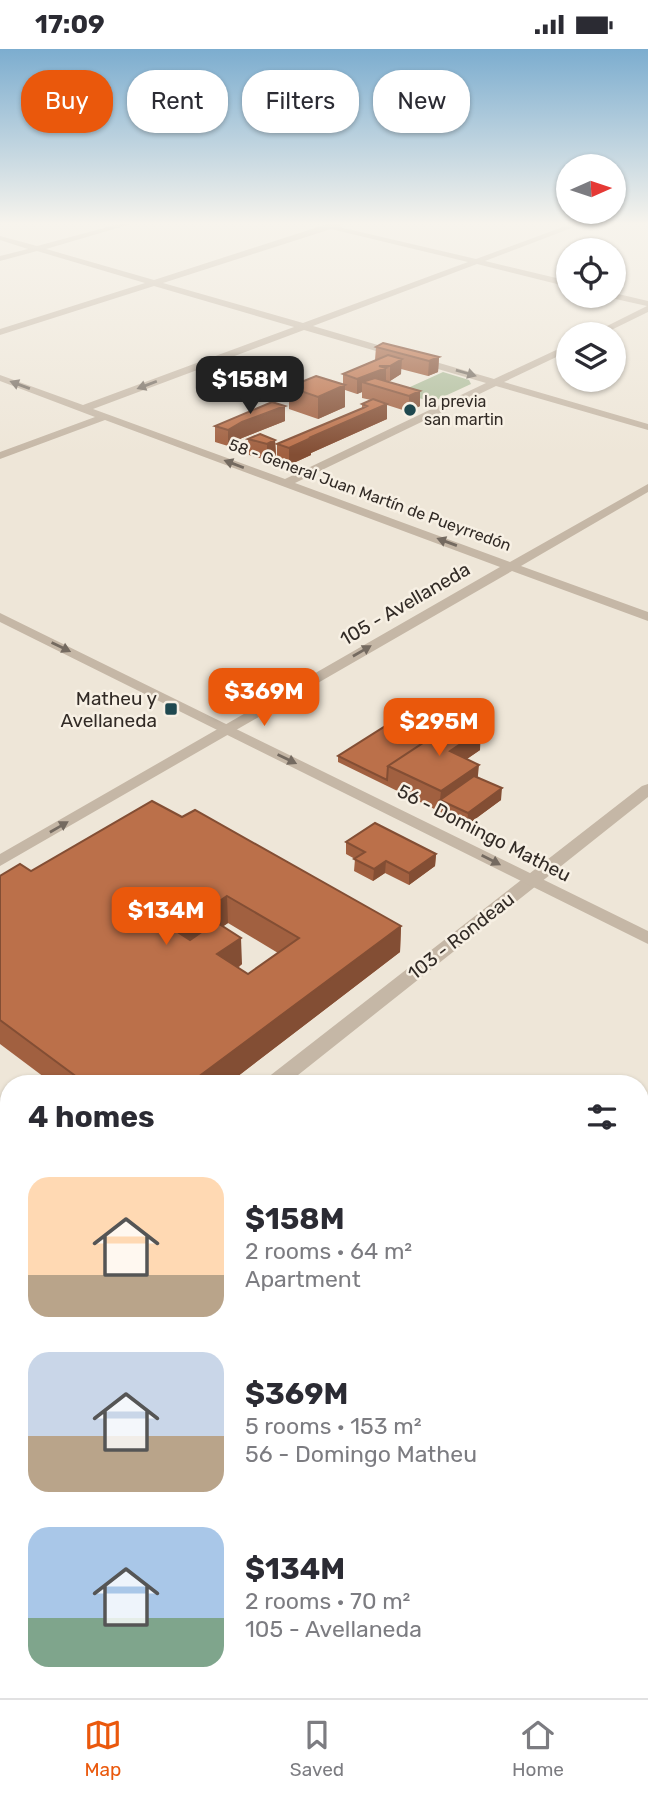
<!DOCTYPE html>
<meta charset="utf-8">
<style>
body{margin:0;font-family:Rubik,sans-serif;background:#f7f7f7;color:#2b2b33;height:100vh;display:flex;flex-direction:column;font-size:26px;white-space:nowrap}
*{box-sizing:border-box;margin:0}
p{font-size:23px;color:#7c7c81}
.icon{flex:none;width:38px;height:38px;fill:none;stroke:currentColor;stroke-width:2;stroke-linecap:round;stroke-linejoin:round}
.map{position:relative;flex:1;overflow:hidden}
.sheet{position:absolute;left:0px;top:1026px;width:649px;height:625px;display:flex;flex-direction:column;background:#fff;border-radius:28px 28px 0 0;box-shadow:0 2px 5px #0004}
.sheet>*{flex:none}
.top-card{position:absolute;left:21px;top:21px;width:607px;height:63px;display:flex;gap:14px}
.needle{width:46px;rotate:87deg}
.buttons{position:absolute;left:556px;top:105px;display:grid;gap:14px}
.buttons a{display:grid;place-items:center;width:70px;height:70px;border-radius:50%;background:#fff;box-shadow:0 2px 5px #0004;font-size:35px}
.price{position:absolute;translate:-50% -60px;padding:0 16px;border-radius:14px;background:#ea580c;color:#fff;font-size:23px;line-height:46px;filter:drop-shadow(0 2px 4px #0008)}
.price::after{content:'';position:absolute;left:50%;top:42px;width:21px;height:16px;margin-left:-10px;background:inherit;clip-path:polygon(0 0,100% 0,50% 100%)}
.price.current{background:#222;color:#fff}
ul{padding:0;list-style:none}
li{display:flex;align-items:center;gap:21px;height:175px;padding:0 28px}
li span{display:grid;place-items:center;flex:none;width:196px;height:140px;border-radius:21px;color:#555}
li>.icon{margin-inline-start:auto}
span .icon{width:84px;height:84px;fill:#fffc;stroke-width:1}
li b{font-size:30px}
h2{display:flex;justify-content:space-between;align-items:center;height:84px;padding:0 28px;font-size:30px}
.tag{padding:0 24px;border-radius:28px;background:#fff;box-shadow:0 2px 5px #0004;font-size:24px;line-height:63px}
.tag.current{background:#ea580c;color:#fff}
.status{display:flex;justify-content:space-between;align-items:center;height:49px;padding:0 35px;background:#fff;direction:ltr}
.status svg{height:19px;fill:currentColor}
.menu{display:flex;justify-content:space-around;align-items:center;height:98px;border-top:2px solid #e1e1e2;background:#fff;font-size:19px;color:#7c7c81}
.menu a{display:grid;justify-items:center;gap:4px}
.menu .current{color:#ea580c}
.map>svg:first-child{display:block}
.green{fill:#adbc9a}
.lines{fill:none;stroke-linecap:round;stroke-linejoin:round}
.minor{fill:#c5b7a6;fill-rule:evenodd}
.tertiary{fill:#c5b7a6;fill-rule:evenodd}
.primary{fill:#736358;fill-rule:evenodd}
.wall{fill:#a16040;fill-rule:evenodd}
.shaded-wall{fill:#834e34}
.building{fill:#bb704a;stroke:#834e34;stroke-width:2;fill-rule:evenodd}
.oneway{fill:#746a60}
.poi-dot{fill:#1f484f;stroke:#f7f0e4;stroke-width:2.5}
.labels{text-anchor:middle;dominant-baseline:central;stroke-width:5;stroke-linejoin:round;paint-order:stroke}
.far-poi-label{font-size:16px;fill:#322b26;stroke:#f7f0e4;text-anchor:start}
.far-street-label{font-size:16px;fill:#322b26;stroke:#f7f0e4}
.street-label{font-size:19px;fill:#322b26;stroke:#f7f0e4}
.poi-label{font-size:19px;fill:#322b26;stroke:#f7f0e4;text-anchor:end}
</style>
<div class="status"><b>17:09</b><svg viewBox="0 0 49 12"><path d="M0 12V9h3v3zM5 12V6h3v6zM10 12V3h3v9zM15 12V0h3v12zM26 1h20v11H26zM47 4h2v5h-2z"/></svg></div>
<div class="map">
<svg width="648" height="1649" viewBox="0 0 648 1649">
<rect width="100%" height="100%" fill="#eee6d8"/>
<!-- green -->
<path class="green" d="M443,323L469,331L471,335L432,353L399,343Z"/>
<g class="lines">
<!-- minor -->
<path class="minor" d="M119,175H131L46,200L154,231L327,175H343L339,178L476,210L571,175H582L485,212L569,232V238L477,215L313,277L494,330L569,295V302L504,333L648,375V381L496,337L295,434L510,513L648,435V443L521,517L648,563V572L512,522L0,817V805L500,518L105,371L0,410V403L95,368L0,332V326L83,356L294,278L154,237L0,286V280L145,234L37,202L0,212V207L28,200L0,191V187L37,197ZM331,180L468,213L303,274L163,234ZM304,281L486,334L285,430L93,360Z
M614,244L648,252V263L603,285H591L647,257L611,249L610,247Z
M648,735V748L288,1034H264L267,1029L642,737Z
M9,1233V1256L0,1259V1236Z"/>
<!-- tertiary -->
<path class="tertiary" d="M0,564L648,882V895L0,573Z
M0,1060L9,1063V1083L0,1079Z
M640,1532L648,1535V1566L640,1563Z"/>
<!-- primary -->
<path class="primary" d="M648,1440V1473L640,1476V1443Z
M486,1642H519L516,1649H483Z"/>
</g>
<!-- wall -->
<path class="wall" d="M376,298L439,308L438,323L428,327L401,320V325L390,332H386L420,342V357L409,363L387,356V370L311,404V406L289,416L277,411V395L362,359V355L371,351L362,349V343L357,345L345,341V358L318,370L289,360V338L343,335V325L375,311Z
M285,372L242,389L228,397L215,393V377Z
M248,390L275,391L276,407L267,411L249,406Z
M419,682L480,701L467,710L478,729L501,751L467,776L338,713V707Z
M182,768L401,877L400,903L229,1034H52L0,995V827L31,822ZM228,874L278,904L248,925L238,919L242,915L222,878Z
M346,793L436,805L435,817L409,836L385,824L373,832L354,822L355,810L346,805Z"/>
<!-- shaded-wall -->
<path class="shaded-wall" d="M439,308L438,323L428,327L429,312Z
M402,310L401,325L390,332V317Z
M386,319V334L362,333V343L357,345V330Z
M345,336V358L318,370V348Z
M420,342V357L409,363V347Z
M387,355V370L311,404V406L289,416V399L309,389Z
M285,357V372L242,389L228,397V381L242,373Z
M275,391L276,407L267,411V395Z
M481,681L480,701L449,722L450,702Z
M479,716L477,736L440,751L441,742Z
M502,739L501,751L467,776L468,764Z
M436,805L435,817L409,836V824Z
M386,812L385,824L373,832L374,820Z
M227,847L228,874L178,908L176,882Z
M401,877L400,903L229,1034H190Z
M241,889L242,915L218,932L217,905Z
M218,1642H237L231,1649H211Z"/>
<!-- building -->
<path class="building" d="M383,294L439,308L429,312L376,298Z
M388,306L402,310L390,317H379L386,319L357,330L343,325Z
M316,327L345,336L318,348L289,338Z
M375,329L420,342L409,347L362,333Z
M373,350L387,355L309,389H311L289,399L277,395L363,359L367,357L362,355Z
M272,353L285,357L242,373L228,381L215,377Z
M260,385L275,391L267,395L248,390Z
M440,668L453,674L388,717L387,731L338,707L395,671L419,682Z
M458,671L481,681L450,702L479,716L441,742L388,717Z
M474,727L502,739L468,764L440,751Z
M152,752L182,768L195,761L401,877L190,1034H85L0,971V827L20,815L31,822ZM227,847L299,889L248,925L217,905L241,889L216,873L190,891L176,882Z
M375,774L436,805L409,824L386,812L374,820L354,810L365,803L346,793Z
M9,1433V1642H218L211,1649H0V1441Z
M226,1642H265L273,1649H220Z"/>
<!-- one-way arrows -->
<defs><path id="oneway-solid" d="M-6-.8H1V-3.2L6.5 0L1 3.2V.8H-6Z" transform="scale(1.75)"/></defs>
<g class="oneway">
<use href="#oneway-solid" transform="translate(466 324) rotate(16)"/>
<use href="#oneway-solid" transform="translate(20 336) rotate(-160)"/>
<use href="#oneway-solid" transform="translate(147 336) rotate(159)"/>
<use href="#oneway-solid" transform="translate(234 415) rotate(-159)"/>
<use href="#oneway-solid" transform="translate(447 493) rotate(-160)"/>
<use href="#oneway-solid" transform="translate(61 598) rotate(26)"/>
<use href="#oneway-solid" transform="translate(362 602) rotate(-30)"/>
<use href="#oneway-solid" transform="translate(287 710) rotate(26)"/>
<use href="#oneway-solid" transform="translate(59 778) rotate(-30)"/>
<use href="#oneway-solid" transform="translate(491 811) rotate(27)"/>
</g>
<!-- sky -->
<linearGradient id="sky" x2="0" y2="1"><stop stop-color="#7cadcf"/><stop offset="0.43" stop-color="#f7f4ed"/><stop offset="1" stop-color="#f7f4ed" stop-opacity="0"/></linearGradient>
<rect width="648" height="406" fill="url(#sky)"/>
<!-- markers -->
<g class="poi-dot">
<circle cx="410" cy="361" r="7"/>
<rect x="164" y="653" width="14" height="14" rx="3.5"/>
</g>
<g class="labels">
<!-- far-poi labels -->
<g class="far-poi-label">
<text x="424" y="352">la previa<tspan x="424" dy="18">san martin</tspan></text>
</g>
<!-- far-street labels -->
<g class="far-street-label">
<text transform="translate(370 446) rotate(20)">58 - General Juan Martín de Pueyrredón</text>
</g>
<!-- street labels -->
<g class="street-label">
<text transform="translate(405 555) rotate(-30)">105 - Avellaneda</text>
<text transform="translate(484 784) rotate(27)">56 - Domingo Matheu</text>
<text transform="translate(461 887) rotate(-38)">103 - Rondeau</text>
</g>
<!-- poi labels -->
<g class="poi-label">
<text x="157" y="649">Matheu y<tspan x="157" dy="22">Avellaneda</tspan></text>
</g>
</g>
</svg>
<div class="buttons">
<a><svg class="needle" viewBox="-14 -14 28 28"><path d="M0-13l5 13h-10z" fill="#e53935"/><path d="M0 13l5-13h-10z" fill="#7c7c81"/></svg></a>
<a><svg class="icon" aria-label="locate" viewBox="0 0 24 24"><circle cx="12" cy="12" r="6"/><path d="M12 2v4M12 18v4M2 12h4M18 12h4"/></svg></a>
<a><svg class="icon" aria-label="layers" viewBox="0 0 24 24"><path d="M12 4l9 5-9 5-9-5zM3 14l9 5 9-5"/></svg></a>
</div>
<b class="price current" style="left:250px;top:367px">$158M</b>
<b class="price" style="left:264px;top:679px">$369M</b>
<b class="price" style="left:439px;top:709px">$295M</b>
<b class="price" style="left:166px;top:898px">$134M</b>
<div class="top-card">
<a class="tag current">Buy</a>
<a class="tag">Rent</a>
<a class="tag">Filters</a>
<a class="tag">New</a>
</div>
<section class="sheet">
<h2>4 homes<svg class="icon" aria-label="filters" viewBox="0 0 24 24"><path d="M4 7h16M4 17h16"/><circle cx="9" cy="7" r="2"/><circle cx="15" cy="17" r="2"/></svg></h2>
<ul>
<li><span style="background:linear-gradient(#ffd9b3 70%,#b9a48a 0)"><svg class="icon" aria-label="home" viewBox="0 0 24 24"><path d="M3 11l9-7 9 7M6 9v11h12V9"/></svg></span><div><b>$158M</b><p>2 rooms · 64 m²</p><p>Apartment</p></div></li>
<li><span style="background:linear-gradient(#c9d6e8 60%,#b9a48a 0)"><svg class="icon" aria-label="home" viewBox="0 0 24 24"><path d="M3 11l9-7 9 7M6 9v11h12V9"/></svg></span><div><b>$369M</b><p>5 rooms · 153 m²</p><p>56 - Domingo Matheu</p></div></li>
<li><span style="background:linear-gradient(#a9c7e8 65%,#7fa58c 0)"><svg class="icon" aria-label="home" viewBox="0 0 24 24"><path d="M3 11l9-7 9 7M6 9v11h12V9"/></svg></span><div><b>$134M</b><p>2 rooms · 70 m²</p><p>105 - Avellaneda</p></div></li>
</ul>
</section>
</div>
<nav class="menu">
<a class="current"><svg class="icon" aria-label="map" viewBox="0 0 24 24"><path d="M3 6l6-2 6 2 6-2v14l-6 2-6-2-6 2zM9 4v14M15 6v14"/></svg>Map</a>
<a><svg class="icon" aria-label="saved" viewBox="0 0 24 24"><path d="M7 4h10v16l-5-4-5 4z"/></svg>Saved</a>
<a><svg class="icon" aria-label="home" viewBox="0 0 24 24"><path d="M3 11l9-7 9 7M6 9v11h12V9"/></svg>Home</a>
</nav>
